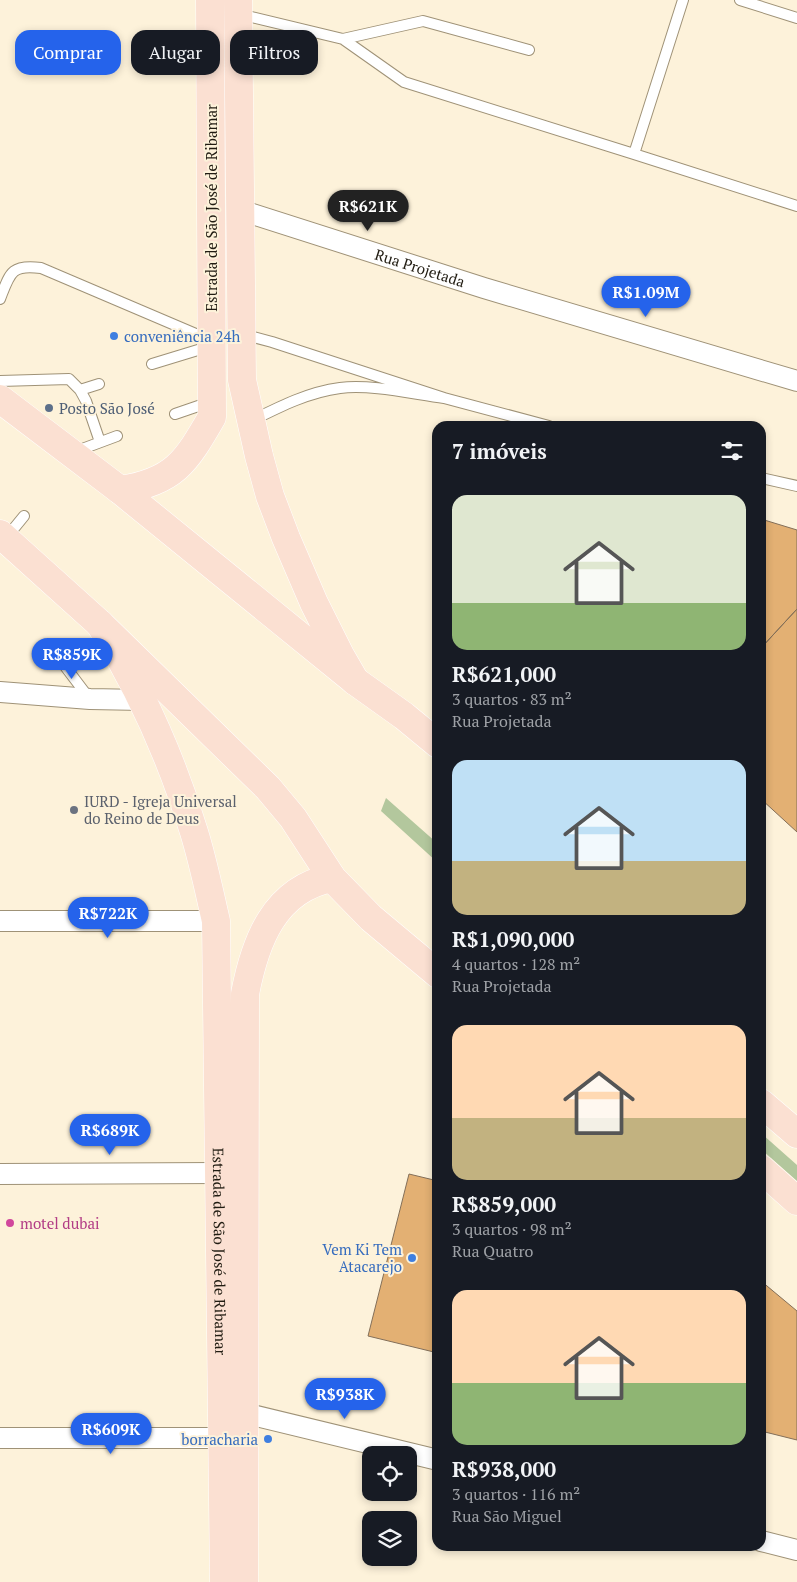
<!DOCTYPE html>
<html lang="pt">
<meta charset="utf-8">
<style>
body{margin:0;font-family:"PT Serif",serif;background:#242831;color:#f1f3f6;height:100vh;display:flex;flex-direction:column;font-size:19px;white-space:nowrap}
*{box-sizing:border-box;margin:0}
p{font-size:16px;color:#9ea1a6}
.icon{flex:none;width:28px;height:28px;fill:none;stroke:currentColor;stroke-width:2;stroke-linecap:round;stroke-linejoin:round}
.map{position:relative;flex:1;overflow:hidden}
.panel{position:absolute;left:432px;top:421px;width:334px;height:1130px;display:flex;flex-direction:column;background:#171b24;border-radius:15px;box-shadow:0 2px 8px #0003}
.panel>*{flex:none}
.hud{position:absolute;left:15px;top:30px;width:342px;height:45px;display:flex;gap:10px}
.tools{position:absolute;left:362px;top:1446px;display:grid;gap:10px}
.tools a{display:grid;place-items:center;width:55px;height:55px;border-radius:10px;background:#171b24;box-shadow:0 2px 8px #0003;font-size:25px}
.price{position:absolute;translate:-50% -42px;padding:0 11px;border-radius:18px;background:#2563eb;color:#fff;font-size:16px;line-height:32px;filter:drop-shadow(0 1px 2px #0008)}
.price::after{content:'';position:absolute;left:50%;top:30px;width:15px;height:11px;margin-left:-8px;background:inherit;clip-path:polygon(0 0,100% 0,50% 100%)}
.price.on{background:#222;color:#fff}
ul{padding:0;list-style:none}
li{display:grid;align-content:center;gap:10px;height:265px;padding:0 20px}
li span{display:grid;place-items:center;height:155px;border-radius:15px;color:#555}
li>.icon{margin-inline-start:auto}
span .icon{width:90px;height:90px;fill:#fffc;stroke-width:1}
li b{font-size:21px}
h2{display:flex;justify-content:space-between;align-items:center;height:60px;padding:0 20px;font-size:21px}
.pill{padding:0 18px;border-radius:15px;background:#171b24;box-shadow:0 2px 8px #0003;font-size:18px;line-height:45px}
.pill.on{background:#2563eb;color:#fff}
.map>svg:first-child{display:block}
.green{fill:#b3c79d}
.building{fill:#e3b073;stroke:#836f59}
.lines{fill:none;stroke-linecap:round;stroke-linejoin:round}
.service-casing{stroke:#9f9277;stroke-width:12}
.minor-casing{stroke:#9f9277;stroke-width:22}
.primary-casing{stroke:#fff;stroke-width:29}
.service{stroke:#fff;stroke-width:10}
.minor{stroke:#fff;stroke-width:20}
.primary{stroke:#fbe0d2;stroke-width:28}
.shop-dot{fill:#3f7fe0;stroke:#fdf2da;stroke-width:2}
.service-dot{fill:#5c6f8a;stroke:#fdf2da;stroke-width:2}
.worship-dot{fill:#6b7280;stroke:#fdf2da;stroke-width:2}
.hotel-dot{fill:#d1479c;stroke:#fdf2da;stroke-width:2}
.labels{text-anchor:middle;dominant-baseline:central;stroke-width:4;stroke-linejoin:round;paint-order:stroke}
.street-label{font-size:15px;fill:#211c12;stroke:#fdf2da}
.shop-label{font-size:15px;fill:#366cbe;stroke:#fdf2da;text-anchor:end}
.service-label{font-size:15px;fill:#4e5e75;stroke:#fdf2da;text-anchor:start}
.worship-label{font-size:15px;fill:#5b616d;stroke:#fdf2da;text-anchor:start}
.hotel-label{font-size:15px;fill:#b23c85;stroke:#fdf2da;text-anchor:start}
</style>
<div class="map">
<svg width="797" height="1582" viewBox="0 0 797 1582">
<rect width="100%" height="100%" fill="#fdf2da"/>
<!-- green -->
<path class="green" d="M386,798L437,843V862L381,811Z
M761,1133L797,1165V1181L761,1149Z"/>
<!-- building -->
<path class="building" d="M761,519L797,530V609L761,648Z
M797,609V832L761,799V648Z
M409,1174L438,1181V1353L368,1336Z
M761,1281L797,1311V1440L761,1431Z"/>
<g class="lines">
<!-- service casing -->
<g class="service-casing">
<path id="service" d="M740,0L797,18
M239,14L343,39L404,82L634,154L683,0
M343,39L423,21L529,50
M634,154L797,206
M0,299C10,273 11,264 41,268L210,340
M242,334L272,342L444,398C413,394 371,384 340,388C309,392 281,406 253,420
M152,364L211,346
M0,381L69,379L80,390L86,401L100,442
M80,390L99,384
M444,398L549,426
M175,414L210,402
M74,452L117,436
M761,478L797,486
M6,538L24,516
M58,657L89,698"/>
</g>
<!-- minor casing -->
<g class="minor-casing">
<g id="minor">
<path id="s1" d="M240,210L484,288L797,381"/>
<path d="M0,692L90,699L142,700"/>
<path d="M0,921H216"/>
<path d="M0,1174L219,1173"/>
<path d="M244,1413L438,1460"/>
<path d="M0,1438H223"/>
<path d="M761,1541L797,1550"/>
</g>
</g>
<!-- primary casing -->
<g class="primary-casing">
<g id="primary">
<path d="M238,0L242,380L259,456L270,496L286,538L314,603L340,655L355,681"/>
<path d="M0,399L120,490L355,681L404,716L438,744"/>
<path d="M120,490C174,482 186,462 212,417L210,0"/>
<path d="M0,534L100,624L268,788L293,818L332,878L371,918L438,974"/>
<path id="s2" d="M100,624C140,688 172,760 194,832C203,861 209,891 216,921L224,1582"/>
<path d="M761,1103L797,1134"/>
<path d="M761,1169L797,1201"/>
<path d="M244,1582L245,994C255,942 274,889 332,878"/>
</g>
</g>
<!-- service -->
<use href="#service" class="service"/>
<!-- minor -->
<use href="#minor" class="minor"/>
<!-- primary -->
<use href="#primary" class="primary"/>
</g>
<!-- markers -->
<g class="shop-dot">
<circle cx="114" cy="336" r="5"/>
<circle cx="412" cy="1258" r="5"/>
<circle cx="268" cy="1439" r="5"/>
</g>
<circle class="service-dot" cx="49" cy="408" r="5"/>
<circle class="worship-dot" cx="74" cy="810" r="5"/>
<circle class="hotel-dot" cx="10" cy="1223" r="5"/>
<g class="labels">
<!-- street labels -->
<g class="street-label">
<text transform="translate(211 208) rotate(-90)">Estrada de São José de Ribamar</text>
<text stroke="none"><textPath href="#s1" startOffset="189">Rua Projetada</textPath></text>
<text stroke="none"><textPath href="#s2" startOffset="651">Estrada de São José de Ribamar</textPath></text>
</g>
<!-- shop labels -->
<g class="shop-label">
<text x="124" y="336" text-anchor="start">conveniência 24h</text>
<text x="402" y="1249">Vem Ki Tem<tspan x="402" dy="17">Atacarejo</tspan></text>
<text x="258" y="1439">borracharia</text>
</g>
<!-- service labels -->
<g class="service-label">
<text x="59" y="408">Posto São José</text>
</g>
<!-- worship labels -->
<g class="worship-label">
<text x="84" y="801">IURD - Igreja Universal<tspan x="84" dy="17">do Reino de Deus</tspan></text>
</g>
<!-- hotel labels -->
<g class="hotel-label">
<text x="20" y="1223">motel dubai</text>
</g>
</g>
</svg>
<div class="tools">
<a><svg class="icon" aria-label="locate" viewBox="0 0 24 24"><circle cx="12" cy="12" r="6"/><path d="M12 2v4M12 18v4M2 12h4M18 12h4"/></svg></a>
<a><svg class="icon" aria-label="layers" viewBox="0 0 24 24"><path d="M12 4l9 5-9 5-9-5zM3 14l9 5 9-5"/></svg></a>
</div>
<b class="price on" style="left:368px;top:232px">R$621K</b>
<b class="price" style="left:646px;top:318px">R$1.09M</b>
<b class="price" style="left:72px;top:680px">R$859K</b>
<b class="price" style="left:108px;top:939px">R$722K</b>
<b class="price" style="left:110px;top:1156px">R$689K</b>
<b class="price" style="left:345px;top:1420px">R$938K</b>
<b class="price" style="left:111px;top:1455px">R$609K</b>
<div class="hud">
<a class="pill on">Comprar</a>
<a class="pill">Alugar</a>
<a class="pill">Filtros</a>
</div>
<section class="panel">
<h2>7 imóveis<svg class="icon" aria-label="filters" viewBox="0 0 24 24"><path d="M4 7h16M4 17h16"/><circle cx="9" cy="7" r="2"/><circle cx="15" cy="17" r="2"/></svg></h2>
<ul>
<li><span style="background:linear-gradient(#dfe7d0 70%,#8fb573 0)"><svg class="icon" aria-label="home" viewBox="0 0 24 24"><path d="M3 11l9-7 9 7M6 9v11h12V9"/></svg></span><div><b>R$621,000</b><p>3 quartos · 83 m²</p><p>Rua Projetada</p></div></li>
<li><span style="background:linear-gradient(#bfe0f5 65%,#c2b280 0)"><svg class="icon" aria-label="home" viewBox="0 0 24 24"><path d="M3 11l9-7 9 7M6 9v11h12V9"/></svg></span><div><b>R$1,090,000</b><p>4 quartos · 128 m²</p><p>Rua Projetada</p></div></li>
<li><span style="background:linear-gradient(#ffd9b3 60%,#c2b280 0)"><svg class="icon" aria-label="home" viewBox="0 0 24 24"><path d="M3 11l9-7 9 7M6 9v11h12V9"/></svg></span><div><b>R$859,000</b><p>3 quartos · 98 m²</p><p>Rua Quatro</p></div></li>
<li><span style="background:linear-gradient(#ffd9b3 60%,#8fb573 0)"><svg class="icon" aria-label="home" viewBox="0 0 24 24"><path d="M3 11l9-7 9 7M6 9v11h12V9"/></svg></span><div><b>R$938,000</b><p>3 quartos · 116 m²</p><p>Rua São Miguel</p></div></li>
</ul>
</section>
</div>
